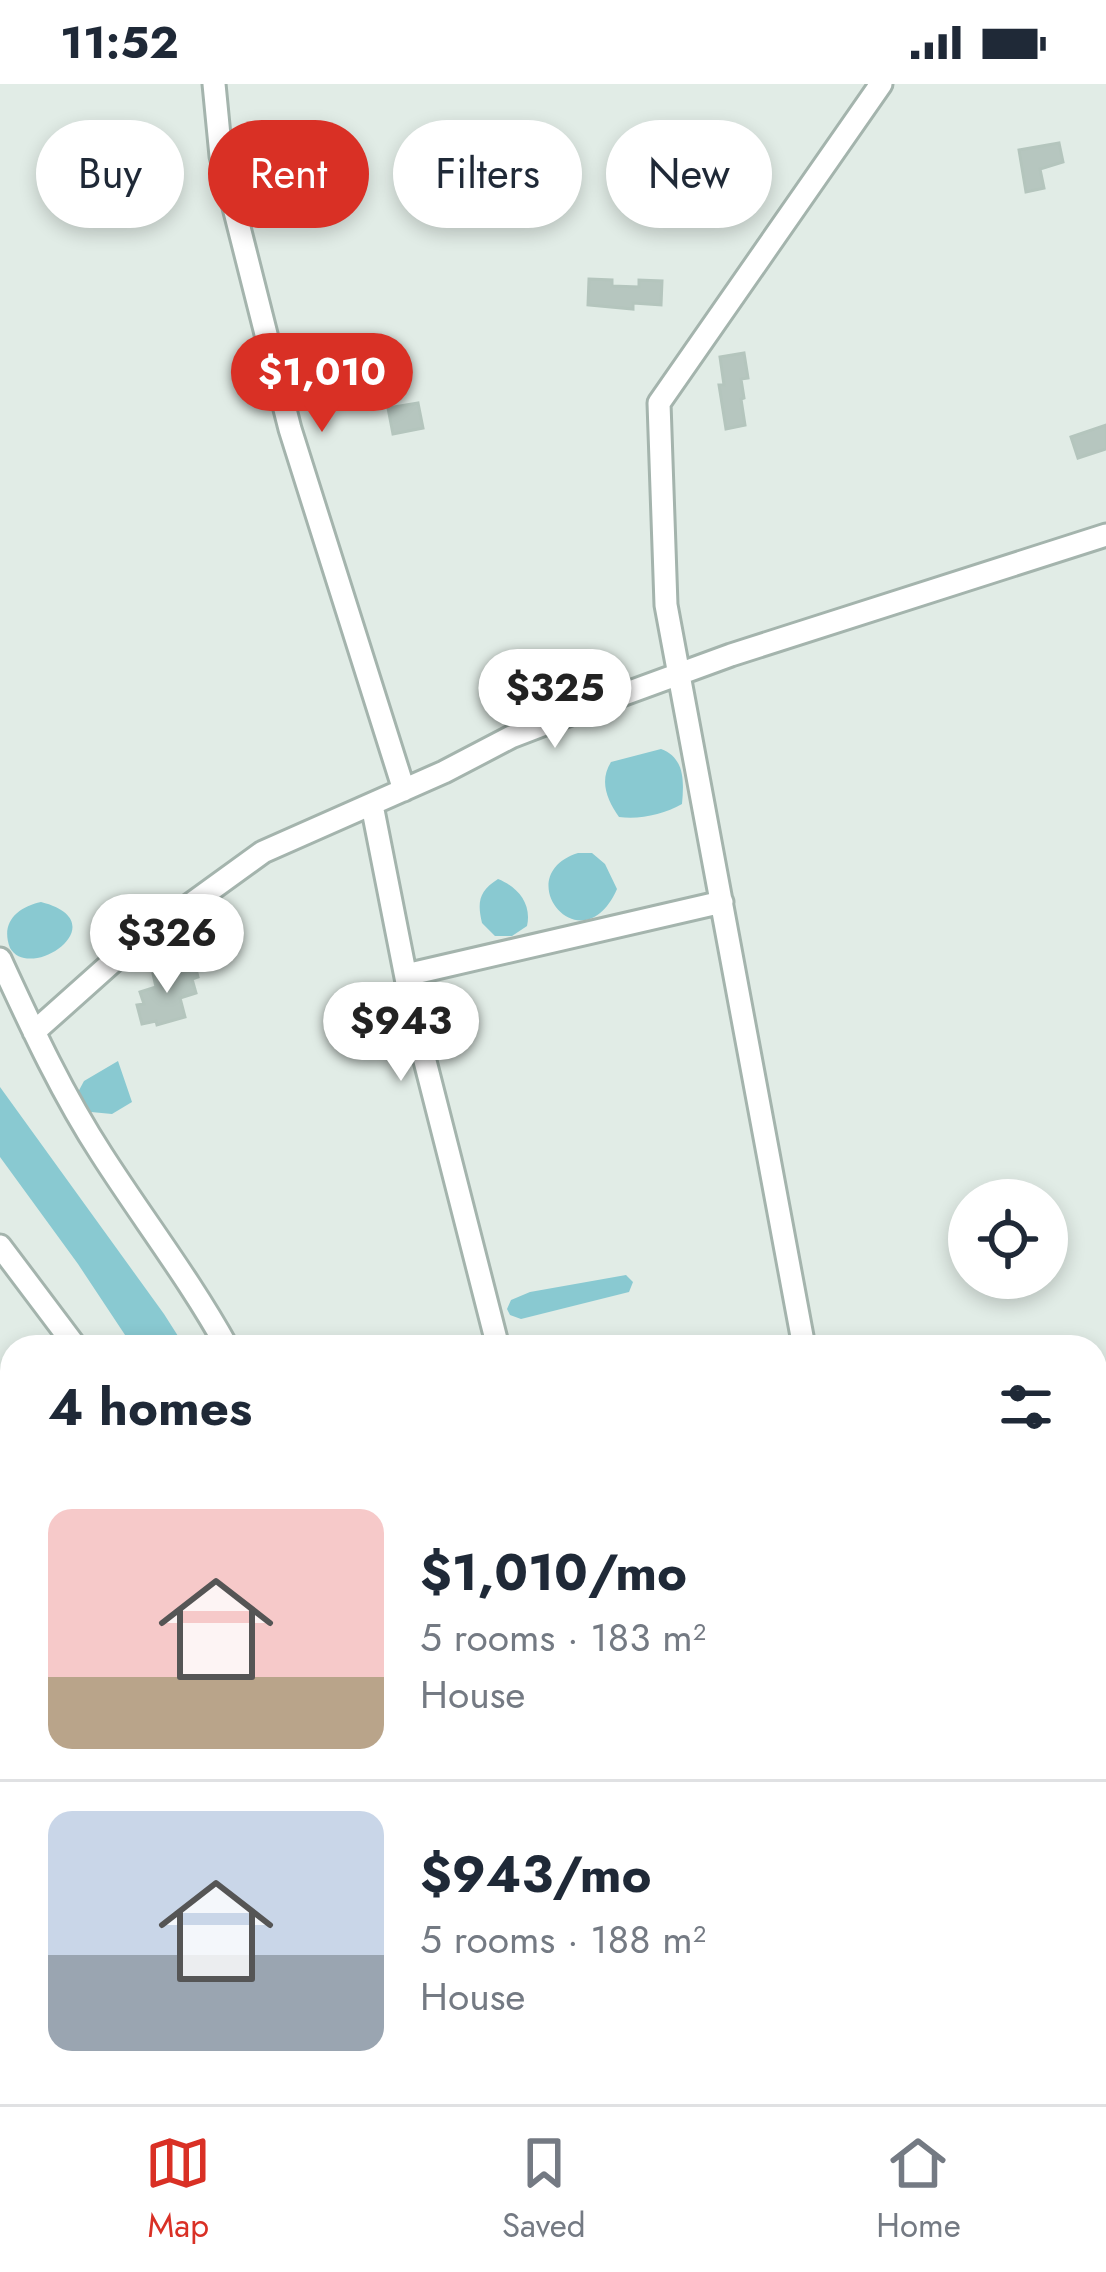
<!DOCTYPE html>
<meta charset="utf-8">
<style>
body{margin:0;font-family:Jost,sans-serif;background:#f6f6f7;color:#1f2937;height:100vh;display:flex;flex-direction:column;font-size:45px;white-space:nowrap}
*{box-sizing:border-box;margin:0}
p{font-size:39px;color:#747a83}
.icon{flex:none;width:66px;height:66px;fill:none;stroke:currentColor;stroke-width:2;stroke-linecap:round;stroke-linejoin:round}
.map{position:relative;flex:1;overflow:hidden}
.drawer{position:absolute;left:0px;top:1251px;width:1107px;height:771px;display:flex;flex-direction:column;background:#fff;border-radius:36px 36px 0 0;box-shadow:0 6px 18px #0003}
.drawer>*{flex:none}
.top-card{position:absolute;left:36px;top:36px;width:1035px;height:108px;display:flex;gap:24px}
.tools{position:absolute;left:948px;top:1095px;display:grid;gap:24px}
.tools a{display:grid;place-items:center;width:120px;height:120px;border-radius:50%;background:#fff;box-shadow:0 6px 18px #0003;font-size:60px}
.price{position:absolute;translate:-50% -102px;padding:0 27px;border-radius:42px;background:#fff;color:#222;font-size:39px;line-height:78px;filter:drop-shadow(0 3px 6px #0008)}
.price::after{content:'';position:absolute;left:50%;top:72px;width:36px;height:27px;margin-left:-18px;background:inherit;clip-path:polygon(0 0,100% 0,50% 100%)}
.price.active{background:#d93025;color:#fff}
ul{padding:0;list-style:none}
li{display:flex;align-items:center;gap:36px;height:300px;padding:0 48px}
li+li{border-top:3px solid #e0e1e3}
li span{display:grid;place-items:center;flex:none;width:336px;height:240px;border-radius:24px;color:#555}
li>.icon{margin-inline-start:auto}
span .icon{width:144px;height:144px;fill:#fffc;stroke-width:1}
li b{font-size:51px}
h2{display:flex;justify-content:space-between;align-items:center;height:144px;padding:0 48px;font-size:51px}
.tag{padding:0 42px;border-radius:54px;background:#fff;box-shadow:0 6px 18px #0003;font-size:42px;line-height:108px}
.tag.active{background:#d93025;color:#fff}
.status{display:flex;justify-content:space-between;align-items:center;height:84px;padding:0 60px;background:#fff;direction:ltr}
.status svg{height:33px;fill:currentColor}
.menu{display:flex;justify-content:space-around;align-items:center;height:168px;border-top:3px solid #e0e1e3;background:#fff;font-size:33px;color:#747a83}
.menu a{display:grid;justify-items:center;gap:6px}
.menu .active{color:#d93025}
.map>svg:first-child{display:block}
.water{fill:#89c9d1}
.building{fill:#b6c6bf;stroke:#b4c5bd;stroke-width:3}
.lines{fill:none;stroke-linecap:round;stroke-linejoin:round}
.minor-casing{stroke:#a4b4ad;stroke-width:27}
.minor{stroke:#fff;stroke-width:21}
</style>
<div class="status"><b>11:52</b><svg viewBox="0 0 49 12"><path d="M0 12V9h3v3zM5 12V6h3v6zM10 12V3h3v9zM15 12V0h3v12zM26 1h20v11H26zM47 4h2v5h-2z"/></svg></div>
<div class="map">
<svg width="1106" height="2020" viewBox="0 0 1106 2020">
<rect width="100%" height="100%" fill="#e1ece6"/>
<!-- water -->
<path class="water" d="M661,665C685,674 684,697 682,720C664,730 640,736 619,733C607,716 599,697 611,678Z
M578,769H592L605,780L617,805C582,884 507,792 578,769Z
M498,795C518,803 532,820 527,842L512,852H495L482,839C477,818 479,807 498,795Z
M41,818C119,838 30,899 10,864C0,838 18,823 41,818Z
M118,977L132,1018L112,1030L91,1028L77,1010L84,997Z
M0,1003L164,1230L185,1263H133L78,1180L0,1073Z
M626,1191L633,1198L629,1208L521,1235L510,1231L507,1225L511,1216L530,1208Z"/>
<!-- building -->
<path class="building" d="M336,59L341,90L345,89L348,105L314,110L308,63Z
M1059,59L1063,78L1040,85L1044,104L1026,108L1019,66Z
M589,195L612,196V202L639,203V196L662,197L661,221L633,219V225L588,221Z
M744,269L748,294L741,295L744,314L741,315L745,341L726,345L719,301H724L720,273Z
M418,319L423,344L393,350L388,324Z
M1106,341V365L1078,374L1071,353Z
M195,881L198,893L192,895L196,909L180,914L185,933L157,941L156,937L142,940L137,921L144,920L140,908L156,903L153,890Z"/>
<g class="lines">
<!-- minor casing -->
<g class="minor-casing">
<path id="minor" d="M214,0L221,72L290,345L404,706
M372,721L414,934L498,1263
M0,875C31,942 61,1008 102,1071C143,1135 190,1196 227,1263
M406,891L722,818
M34,948L118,873L263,768L444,688L511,653L597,620L731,571L1106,451
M0,1162L76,1263
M804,1263L666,521L659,319L881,0
M401,2010L402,2020
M585,2010L588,2020
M675,2010L678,2020
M931,2010L933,2020"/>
</g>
<!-- minor -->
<use href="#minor" class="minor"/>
</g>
</svg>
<div class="tools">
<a><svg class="icon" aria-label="locate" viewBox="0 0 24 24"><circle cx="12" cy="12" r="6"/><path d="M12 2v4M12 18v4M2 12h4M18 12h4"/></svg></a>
</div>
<b class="price active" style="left:322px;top:351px">$1,010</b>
<b class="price" style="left:555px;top:667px">$325</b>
<b class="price" style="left:167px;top:912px">$326</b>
<b class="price" style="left:401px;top:1000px">$943</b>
<div class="top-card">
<a class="tag">Buy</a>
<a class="tag active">Rent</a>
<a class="tag">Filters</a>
<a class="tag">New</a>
</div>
<section class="drawer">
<h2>4 homes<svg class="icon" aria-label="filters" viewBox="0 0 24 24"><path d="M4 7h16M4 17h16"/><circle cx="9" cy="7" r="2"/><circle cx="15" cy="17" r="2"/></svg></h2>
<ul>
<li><span style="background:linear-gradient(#f6c9c9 70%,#b9a48a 0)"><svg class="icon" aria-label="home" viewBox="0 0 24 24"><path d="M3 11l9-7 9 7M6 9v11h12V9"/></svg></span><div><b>$1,010/mo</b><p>5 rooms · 183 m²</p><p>House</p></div></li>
<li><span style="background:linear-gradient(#c9d6e8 60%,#9aa5b1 0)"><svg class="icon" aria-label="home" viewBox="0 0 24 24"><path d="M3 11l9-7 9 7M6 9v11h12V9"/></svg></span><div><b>$943/mo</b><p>5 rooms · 188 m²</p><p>House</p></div></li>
</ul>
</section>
</div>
<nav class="menu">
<a class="active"><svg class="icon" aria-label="map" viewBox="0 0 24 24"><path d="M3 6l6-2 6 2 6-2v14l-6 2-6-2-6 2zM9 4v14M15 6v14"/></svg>Map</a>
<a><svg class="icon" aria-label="saved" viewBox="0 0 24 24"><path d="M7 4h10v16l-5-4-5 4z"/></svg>Saved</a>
<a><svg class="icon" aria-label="home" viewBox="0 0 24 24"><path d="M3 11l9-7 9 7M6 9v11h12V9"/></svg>Home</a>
</nav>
